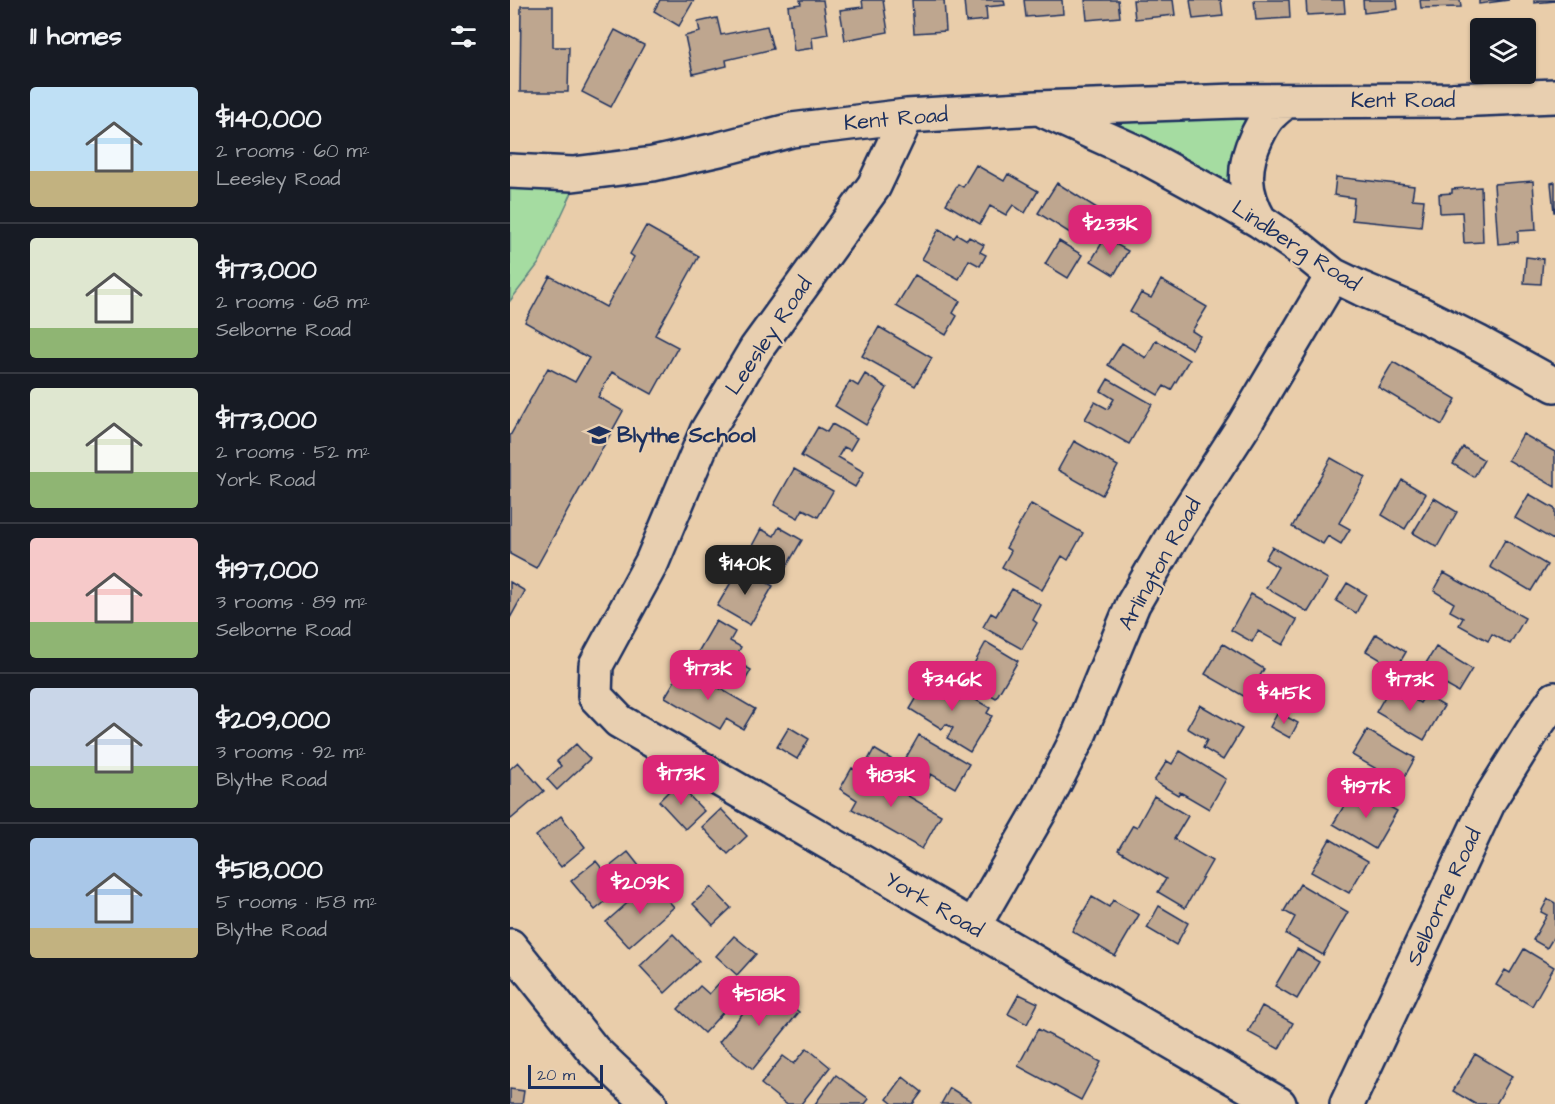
<!DOCTYPE html>
<meta charset="utf-8">
<style>
body{margin:0;font-family:"Architects Daughter",sans-serif;background:#20242c;color:#f1f3f6;height:100vh;display:flex;flex-direction:column;font-size:22px;white-space:nowrap}
*{box-sizing:border-box;margin:0}
p{font-size:20px;color:#9ea1a6}
.icon{flex:none;width:33px;height:33px;fill:none;stroke:currentColor;stroke-width:2;stroke-linecap:round;stroke-linejoin:round}
.map{position:relative;flex:1;overflow:hidden}
.drawer{display:flex;flex-direction:column;background:#171b24;width:510px}
.drawer>*{flex:none}
.buttons{position:absolute;left:960px;top:18px;display:grid;gap:12px}
.buttons a{display:grid;place-items:center;width:66px;height:66px;border-radius:6px;background:#171b24;box-shadow:0 2px 4px #0004;font-size:30px}
.scale{position:absolute;left:18px;bottom:15px;width:75px;box-sizing:border-box;padding-left:6px;border:3px solid #1b2f5e;border-top:0;font-size:16px;line-height:21px;white-space:nowrap;color:#1b2f5e;-webkit-text-stroke:4px #e8cfb0;paint-order:stroke}
.price{position:absolute;translate:-50% -51px;padding:0 14px;border-radius:12px;background:#db2777;color:#fff;font-size:20px;line-height:39px;filter:drop-shadow(0 2px 3px #0008)}
.price::after{content:'';position:absolute;left:50%;top:36px;width:18px;height:14px;margin-left:-9px;background:inherit;clip-path:polygon(0 0,100% 0,50% 100%)}
.price.active{background:#222;color:#fff}
ul{padding:0;list-style:none}
li{display:flex;align-items:center;gap:18px;height:150px;padding:0 30px}
li+li{border-top:2px solid #363941}
li span{display:grid;place-items:center;flex:none;width:168px;height:120px;border-radius:6px;color:#555}
li>.icon{margin-inline-start:auto}
span .icon{width:72px;height:72px;fill:#fffc;stroke-width:1}
li b{font-size:26px}
h2{display:flex;justify-content:space-between;align-items:center;height:72px;padding:0 30px;font-size:26px}
main{display:flex;flex:1;min-height:0}
.map>svg:first-child{display:block}
.green{fill:#a5dca1;stroke:#608680;stroke-width:1.5}
.building{fill:#bea68f;stroke:#1b2f5e;stroke-width:1.5}
.lines{fill:none;stroke-linecap:round;stroke-linejoin:round}
.minor-casing{stroke:#1b2f5e;stroke-width:38}
.minor{stroke:#e8cfb0;stroke-width:33}
.labels{text-anchor:middle;dominant-baseline:central;stroke-width:4.5;stroke-linejoin:round;paint-order:stroke}
.street-label{font-size:22px;fill:#1b2f5e;stroke:#e8cfb0}
.poi-label{font-size:22px;font-weight:bold;fill:#1b2f5e;stroke:#e8cfb0;text-anchor:start}
</style>
<main>
<section class="drawer">
<h2>11 homes<svg class="icon" aria-label="filters" viewBox="0 0 24 24"><path d="M4 7h16M4 17h16"/><circle cx="9" cy="7" r="2"/><circle cx="15" cy="17" r="2"/></svg></h2>
<ul>
<li><span style="background:linear-gradient(#bfe0f5 70%,#c2b280 0)"><svg class="icon" aria-label="home" viewBox="0 0 24 24"><path d="M3 11l9-7 9 7M6 9v11h12V9"/></svg></span><div><b>$140,000</b><p>2 rooms · 60 m²</p><p>Leesley Road</p></div></li>
<li><span style="background:linear-gradient(#dfe7d0 75%,#8fb573 0)"><svg class="icon" aria-label="home" viewBox="0 0 24 24"><path d="M3 11l9-7 9 7M6 9v11h12V9"/></svg></span><div><b>$173,000</b><p>2 rooms · 68 m²</p><p>Selborne Road</p></div></li>
<li><span style="background:linear-gradient(#dfe7d0 70%,#8fb573 0)"><svg class="icon" aria-label="home" viewBox="0 0 24 24"><path d="M3 11l9-7 9 7M6 9v11h12V9"/></svg></span><div><b>$173,000</b><p>2 rooms · 52 m²</p><p>York Road</p></div></li>
<li><span style="background:linear-gradient(#f6c9c9 70%,#8fb573 0)"><svg class="icon" aria-label="home" viewBox="0 0 24 24"><path d="M3 11l9-7 9 7M6 9v11h12V9"/></svg></span><div><b>$197,000</b><p>3 rooms · 89 m²</p><p>Selborne Road</p></div></li>
<li><span style="background:linear-gradient(#c9d6e8 65%,#8fb573 0)"><svg class="icon" aria-label="home" viewBox="0 0 24 24"><path d="M3 11l9-7 9 7M6 9v11h12V9"/></svg></span><div><b>$209,000</b><p>3 rooms · 92 m²</p><p>Blythe Road</p></div></li>
<li><span style="background:linear-gradient(#a9c7e8 75%,#c2b280 0)"><svg class="icon" aria-label="home" viewBox="0 0 24 24"><path d="M3 11l9-7 9 7M6 9v11h12V9"/></svg></span><div><b>$518,000</b><p>5 rooms · 158 m²</p><p>Blythe Road</p></div></li>
</ul>
</section>
<div class="map">
<svg width="1045" height="1104" viewBox="0 0 1045 1104">
<rect width="100%" height="100%" fill="#e9cdaa"/>
<filter id="ink" filterUnits="userSpaceOnUse"><feTurbulence type="fractalNoise" baseFrequency=".0167" numOctaves="2"/><feDisplacementMap in="SourceGraphic" scale="12" xChannelSelector="R" yChannelSelector="G"/><feConvolveMatrix kernelMatrix="1 2 1 2 8 2 1 2 1" color-interpolation-filters="sRGB"/></filter>
<g filter="url(#ink)">
<!-- green -->
<path class="green" d="M734,116L735,118C734,126 729,133 727,141C723,154 723,168 722,181L716,184L598,124L595,119Z
M0,184L65,186L29,263L0,301Z"/>
<!-- building -->
<path class="building" d="M150,0H184L169,26L144,11Z
M290,0H313L318,34L302,37L303,48L284,51L278,6L291,4Z
M352,0H373L378,32L335,40L330,10L353,7Z
M402,0H434L436,31L404,33Z
M454,0H494L495,5L476,7L477,20L456,22Z
M514,0H552L553,14L516,17Z
M575,0H608L610,17L577,20Z
M623,0H663L665,15L625,19Z
M680,0H711L713,16L683,19Z
M744,0H779L780,18L746,20Z
M796,0H834L835,13L797,15Z
M853,0H887L888,9L854,13Z
M910,0H950L951,7L911,8Z
M969,0H999L969,4Z
M1024,0H1045V1L1024,3Z
M11,6H43V47H59L58,92H10Z
M207,18L211,35L257,26L263,49L216,60L217,66L183,74L175,36L190,32L188,22Z
M105,30L134,45L101,107L72,92Z
M466,165L494,181L498,174L528,191L515,213L503,205L496,215L480,206L470,224L436,204L448,184L453,187Z
M826,177L904,186L902,199L914,200L911,227L842,220L844,198L824,195Z
M1023,181L1026,230L1008,231V242L988,244L984,184Z
M1045,182V212H1044L1041,183Z
M547,183L590,210L571,240L528,213Z
M971,187L973,242L954,243L952,212L930,213L929,194L942,193V189Z
M136,226L189,256L145,335L168,347L142,394L102,372L88,397L113,411L26,568L0,554V436L38,368L65,382L79,358L15,322L40,276L96,307L124,257L120,254Z
M429,229L444,238L447,234L457,240L459,237L474,245L470,252L476,255L470,266L459,260L449,279L412,259Z
M595,238L618,251L604,275L581,261Z
M549,241L572,255L558,278L535,264Z
M1016,257L1033,259L1031,284L1014,283Z
M405,275L450,301L443,313L447,316L436,335L386,306Z
M651,280L697,307L682,331L690,336L682,349L620,312L631,293L641,298Z
M369,327L422,358L405,386L352,356Z
M646,340L679,360L661,390L654,386L648,395L598,365L612,343L636,358Z
M883,362L946,399L932,425L868,387Z
M355,374L377,388L356,425L325,406L340,381L348,386Z
M598,379L642,404L619,444L575,419L585,402L598,409L604,399L591,391Z
M322,424L347,438L340,450L334,447L328,457L354,472L345,487L291,456L308,427L317,432Z
M1013,434L1045,452V487L998,460Z
M564,441L608,466L592,495L548,470Z
M953,447L974,460L964,477L943,464Z
M821,458L855,477L829,523L840,529L831,544L818,536L813,544L782,527Z
M284,469L323,491L308,517L293,509L288,518L264,505Z
M892,480L916,494L895,529L872,515Z
M1019,494L1045,509V541L1005,518Z
M924,498L947,512L927,547L903,533Z
M521,504L573,533L558,560L552,556L532,590L492,567L501,551L496,548Z
M269,527L292,540L271,576L236,557L251,529L264,536Z
M995,540L1037,565L1021,591L980,567Z
M762,547L818,579L798,612L756,588L768,567L755,559Z
M230,567L263,586L240,625L207,606Z
M934,573L1015,618L1000,644L982,634L978,641L949,625L953,618L940,611L944,603L924,591Z
M0,582L15,591L0,618Z
M837,583L856,594L846,613L826,601Z
M502,589L531,605L523,620L527,623L512,649L473,627L481,613L486,616Z
M741,594L787,620L773,645L748,631L742,642L721,630Z
M206,621L225,632L220,641L231,647L224,660L241,670L232,686L184,659Z
M866,634L896,652L886,669L856,651Z
M476,642L508,661L486,698L455,680Z
M713,644L754,669L737,698L695,674Z
M926,647L962,669L948,692L911,671Z
M173,667L245,709L233,729L216,719L210,729L155,697Z
M421,674L480,708L477,713L482,716L460,752L437,738L443,728L436,724L432,729L400,709Z
M881,686L910,703L915,695L934,706L914,740L866,712Z
M690,705L732,729L713,760L693,748L697,740L677,728Z
M768,712L788,723L780,738L760,727Z
M279,727L299,739L287,759L267,747Z
M857,730L905,758L891,783L842,755Z
M409,735L459,764L445,788L421,774L419,778L393,763Z
M66,744L80,759L47,790L37,779L51,766L47,761Z
M364,749L386,762L378,775L357,762Z
M670,751L716,779L699,809L670,792L668,795L644,781L657,761L662,764Z
M8,762L34,791L1,819L0,818V769Z
M342,768L362,779L364,776L431,815L412,849L342,809L347,800L330,789Z
M167,783L194,811L175,829L149,801Z
M854,792L887,811L865,849L823,824L840,796L849,801Z
M644,796L678,816L664,839L702,861L675,908L648,892L656,879L608,850L623,825L627,827Z
M211,809L237,836L218,854L192,827Z
M51,816L75,847L51,867L26,836Z
M820,839L858,861L839,893L801,872Z
M118,852L133,871L85,910L61,881L86,861L94,871Z
M141,882L164,907L119,947L96,922Z
M790,884L838,912L813,955L776,934L785,917L774,911Z
M201,887L221,908L203,925L183,904Z
M582,897L599,907L603,900L629,915L605,956L562,931Z
M1038,899L1045,903V939L1043,938L1037,948L1023,940L1037,915L1031,912Z
M649,906L678,923L666,945L637,928Z
M163,934L189,961L155,993L130,966Z
M224,936L246,954L227,975L206,956Z
M787,949L809,962L787,999L765,986Z
M1014,949L1044,967L1022,1006L986,985L995,970L1000,973Z
M211,981L228,996L194,1033L168,1009L190,986L199,994Z
M256,985L289,1012L243,1069L209,1042Z
M509,994L528,1003L517,1024L498,1014Z
M752,1006L783,1023L769,1049L738,1032Z
M528,1029L591,1062L571,1100L508,1066Z
M297,1048L320,1067L291,1104H276L251,1084L273,1056L284,1064Z
M965,1054L1002,1076L986,1104H965L943,1091Z
M326,1075L359,1099L355,1104H305Z
M393,1077L412,1092L403,1104H383L377,1099Z
M440,1088L461,1101L459,1104H431Z
M0,1089L14,1091L12,1104H0Z"/>
<g class="lines">
<!-- minor casing -->
<g class="minor-casing">
<path id="minor" d="M535,111L628,153L705,195L750,221L791,249L823,275L852,289L911,314L967,342L1045,385
M397,116L364,186L246,349L197,431L142,562L86,665L85,696L109,721L769,1104
M0,171L63,174L143,164L210,149L282,130L397,116L527,108L726,101L942,100L1045,96
M750,221C733,192 732,167 747,136C751,128 755,119 762,113C766,109 771,105 776,101
M463,927L535,802L568,737L623,604L668,527L734,425L823,275
M0,946L84,1051L140,1104
M837,1104L980,799L1027,724L1045,699"/>
</g>
<!-- minor -->
<use href="#minor" class="minor"/>
</g>
</g>
<!-- icons -->
<defs>
<g id="school-bare" transform="scale(1.8)"><path d="M0-5L7-2L0 1L-7-2ZM-4 1L0 2.5L4 1V4Q0 6-4 4Z" fill="#1b2f5e" stroke="#e8cfb0" stroke-width="2.5" paint-order="stroke"/></g>
</defs>
<g fill-rule="evenodd">
<use href="#school-bare" x="89" y="435"/>
</g>
<g class="labels">
<!-- street labels -->
<g class="street-label">
<text x="893" y="100">Kent Road</text>
<text transform="translate(386 119) rotate(-5)">Kent Road</text>
<text transform="translate(786 246) rotate(33)">Lindberg Road</text>
<text transform="translate(259 336) rotate(-56)">Leesley Road</text>
<text transform="translate(650 564) rotate(-61)">Arlington Road</text>
<text transform="translate(934 897) rotate(-65)">Selborne Road</text>
<text transform="translate(424 905) rotate(30)">York Road</text>
</g>
<!-- poi labels -->
<g class="poi-label">
<text x="107" y="435">Blythe School</text>
</g>
</g>
</svg>
<div class="buttons">
<a><svg class="icon" aria-label="layers" viewBox="0 0 24 24"><path d="M12 4l9 5-9 5-9-5zM3 14l9 5 9-5"/></svg></a>
</div>
<div class="scale">20 m</div>
<b class="price" style="left:600px;top:256px">$233K</b>
<b class="price active" style="left:235px;top:596px">$140K</b>
<b class="price" style="left:198px;top:701px">$173K</b>
<b class="price" style="left:442px;top:712px">$346K</b>
<b class="price" style="left:900px;top:712px">$173K</b>
<b class="price" style="left:774px;top:725px">$415K</b>
<b class="price" style="left:171px;top:806px">$173K</b>
<b class="price" style="left:381px;top:808px">$183K</b>
<b class="price" style="left:856px;top:819px">$197K</b>
<b class="price" style="left:130px;top:915px">$209K</b>
<b class="price" style="left:249px;top:1027px">$518K</b>
</div>
</main>
